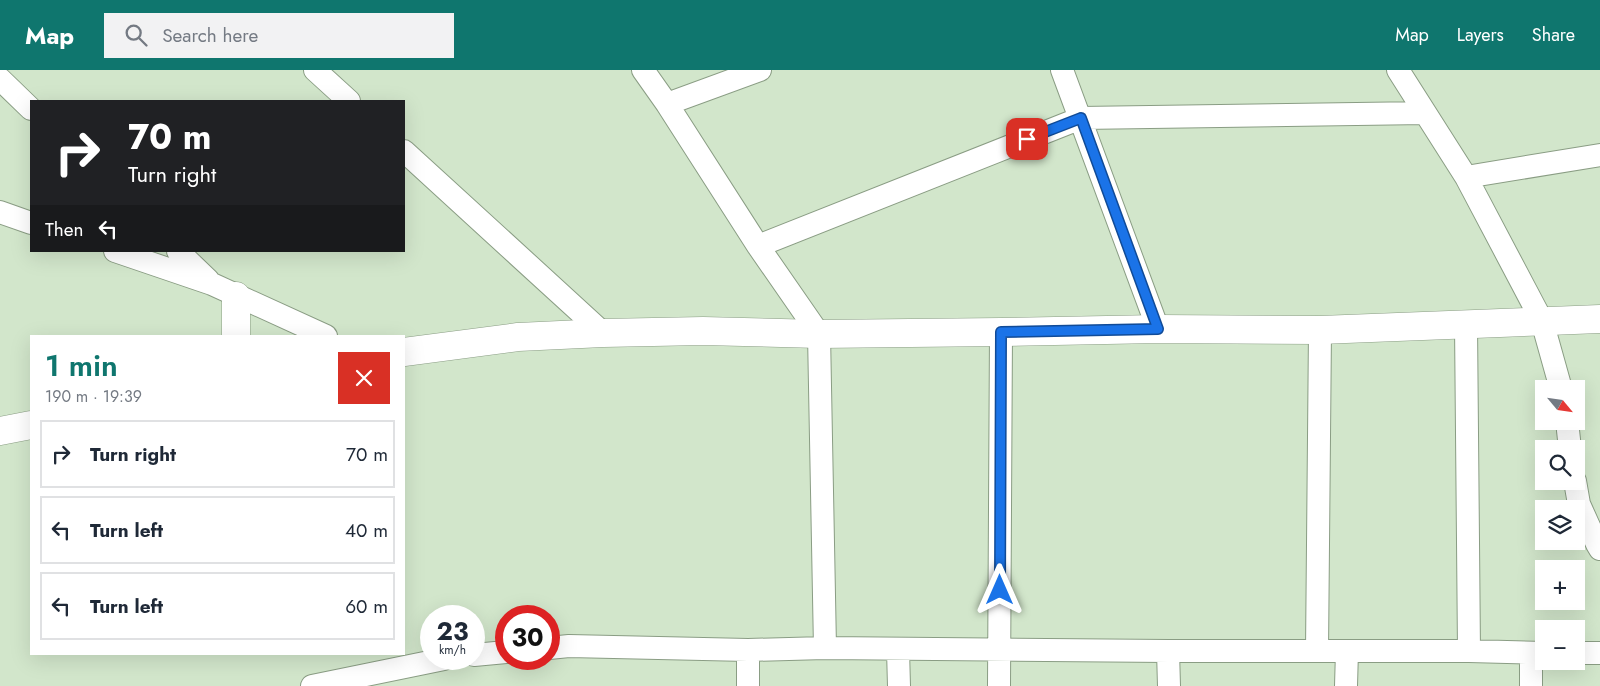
<!DOCTYPE html>
<meta charset="utf-8">
<style>
:root{--surface:#fff;--page:#f2f2f3;--text:#1f2937;--muted:#747a83;--line:#e0e1e3;--accent:#0f766e}
body{margin:0;font-family:Jost,sans-serif;background:var(--page);color:var(--text);height:100vh;display:flex;flex-direction:column;font-size:19px;white-space:nowrap}
*{box-sizing:border-box;margin:0}
p{font-size:16px;color:var(--muted)}
.icon{flex:none;width:28px;height:28px;fill:none;stroke:currentColor;stroke-width:2;stroke-linecap:round;stroke-linejoin:round}
.map{position:relative;flex:1;overflow:hidden}
.panel{position:absolute;left:30px;top:265px;width:375px;height:320px;display:flex;flex-direction:column;background:var(--surface);border-radius:0px;box-shadow:0 5px 20px #0002}
.panel>*{flex:none}
.hud{position:absolute;left:30px;top:30px;width:375px;height:152px;border-radius:0px;box-shadow:0 5px 20px #0002;background:#202124;color:#fff;overflow:hidden}
.needle{width:32px;rotate:119deg}
.fabs{position:absolute;left:1535px;top:310px;display:grid;gap:10px}
.fabs a{display:grid;place-items:center;width:50px;height:50px;border-radius:0px;background:var(--surface);box-shadow:0 5px 20px #0002;font-size:25px}
.speed{position:absolute;left:420px;top:535px;display:flex;gap:10px;font-size:25px;font-weight:700;text-align:center}
.speed>*{display:grid;place-content:center;width:65px;height:65px;border-radius:50%;background:var(--surface);box-shadow:0 5px 20px #0002;line-height:1}
.speed small{font-size:12px;font-weight:400}
.speed .limit{border:8px solid #d22;background:#fff;color:#111}
.pin{position:absolute;display:grid;place-items:center;width:42px;height:42px;color:#fff;margin:-21px;border-radius:10px;box-shadow:0 2px 8px #0006}
.me{position:absolute;width:55px;margin:-28px;rotate:0deg;stroke-linejoin:round;filter:drop-shadow(0 0 4px #0008)}
.turn{display:flex;align-items:center;gap:18px;height:105px;padding:0 15px;font-size:22px}
.turn .icon{width:65px;height:65px;stroke-width:2.5}
.turn b{display:block;font-size:35px;line-height:42px}
.then{display:flex;align-items:center;height:48px;padding:0 15px;background:#0003;gap:10px;font-size:19px}
.round{display:grid;place-items:center;flex:none;width:52px;height:52px;border-radius:0px;background:var(--page)}
.overview{display:flex;align-items:center;justify-content:space-between;height:85px;padding:0 15px}
h1{font-size:30px;font-weight:600;line-height:38px;color:var(--accent)}
ul{padding:0;list-style:none}
li{display:flex;align-items:center;gap:15px;height:68px;margin:0 10px 8px;padding:0 5px;border:2px solid var(--line);border-radius:0px}
li div{flex:1}
li b{display:block;font-size:19px}
li em{font-style:normal}
header{display:flex;align-items:center;gap:30px;box-sizing:border-box;height:70px;padding:0 25px;background:var(--accent);color:#fff}
header strong{font-size:24px}
nav{display:flex;gap:28px;margin-inline-start:auto;font-size:18px}
.search{width:350px;height:45px;background:var(--page);display:flex;align-items:center;gap:12px;box-sizing:border-box;padding:0 18px;border-radius:0px;color:var(--muted);font-size:19px}
.map>svg:first-child{display:block}
</style>
<header>
<strong>Map</strong>
<div class="search"><svg class="icon" aria-label="search" viewBox="0 0 24 24"><circle cx="10" cy="10" r="6"/><path d="M15 15l6 6"/></svg>Search here</div>
<nav><a>Map</a><a>Layers</a><a>Share</a></nav>
</header>
<div class="map">
<svg width="1600" height="616" viewBox="0 0 1600 616">
<rect width="100%" height="100%" fill="#d2e6cb"/>
<g fill="none" stroke-linecap="round" stroke-linejoin="round">
<g stroke="#8a9d84" stroke-width="24">
<path id="minor" d="M 315,0 L 349,31
M 643,0 L 667,34 L 758,176 L 819,264 L 825,578
M 1062,0 L 1158,259
M 1398,0 L 1466,107 L 1542,251 L 1561,319
M 0,9 L 31,39
M 667,34 L 760,0
M 404,81 L 603,263
M 1466,107 L 1600,85
M 0,142 L 31,153
M 758,176 L 1081,48 L 1425,43
M 115,181 L 212,214 L 326,266
M 178,181 L 208,210
M 1466,254 L 1469,581
M 1567,351 L 1570,379
M 1575,411 L 1579,434 L 1597,474 L 1600,479
M 549,578 L 569,576 L 748,580 L 825,578 L 1168,581 L 1469,581 L 1544,583
M 748,580 L 748,616
M 898,580 L 899,616
M 1168,581 L 1169,616
M 1317,581 L 1320,260
M 1576,583 L 1600,583
M 474,585 L 506,582
M 312,616 L 444,589
M 999,616 L 1001,262
M 1346,616 L 1347,581
M 1531,616 L 1531,583"/>
</g>
<g stroke="#8a9d84" stroke-width="29">
<path id="secondary" d="M 236,226 L 236,266
M 404,282 L 518,267 L 603,263 L 703,261 L 819,264 L 1001,262 L 1158,259 L 1320,260 L 1600,249
M 0,361 L 31,355"/>
</g>
<use href="#minor" stroke="#fff" stroke-width="22"/>
<use href="#secondary" stroke="#fff" stroke-width="28"/>
</g>
<g fill="none" stroke-linecap="round" stroke-linejoin="round">
<g stroke="#114b97" stroke-width="12">
<path id="route" d="M 1000,520 L 1001,262 L 1158,259 L 1081,48 L 1027,69"/>
</g>
<use href="#route" stroke="#1a73e8" stroke-width="9"/>
</g>
</svg>
<div class="fabs">
<a><svg class="needle" viewBox="-14 -14 28 28"><path d="M0-13l5 13h-10z" fill="#e53935"/><path d="M0 13l5-13h-10z" fill="#747a83"/></svg></a>
<a><svg class="icon" aria-label="search" viewBox="0 0 24 24"><circle cx="10" cy="10" r="6"/><path d="M15 15l6 6"/></svg></a>
<a><svg class="icon" aria-label="layers" viewBox="0 0 24 24"><path d="M12 4l9 5-9 5-9-5zM3 14l9 5 9-5"/></svg></a>
<a>+</a>
<a>−</a>
</div>
<div class="speed"><div>23<small>km/h</small></div><div class="limit">30</div></div>
<div class="pin" style="left:1027px;top:69px;background:#d93025"><svg class="icon" aria-label="arrive" viewBox="0 0 24 24"><path d="M6 21V4h12l-3 4 3 4H6"/></svg></div>
<svg class="me" style="left:1000px;top:520px" viewBox="-20 -20 40 40"><path d="M0-17L14 15 0 8-14 15z" fill="#1a73e8" stroke="#fff" stroke-width="4"/></svg>
<div class="hud">
<div class="turn"><svg class="icon" aria-label="right" viewBox="0 0 24 24"><path d="M7 20v-9h11M14 6l5 5-5 5"/></svg><div><b>70 m</b>Turn right</div></div>
<div class="then">Then<svg class="icon" aria-label="left" viewBox="0 0 24 24"><path d="M17 20v-9H6M10 6l-5 5 5 5"/></svg></div>
</div>
<section class="panel">
<div class="overview"><div><h1>1 min</h1><p>190 m · 19:39</p></div><a class="round" style="background:#d93025;color:#fff"><svg class="icon" aria-label="close" viewBox="0 0 24 24"><path d="M6 6l12 12M18 6L6 18"/></svg></a></div>
<ul>
<li><svg class="icon" aria-label="right" viewBox="0 0 24 24"><path d="M7 20v-9h11M14 6l5 5-5 5"/></svg><div><b>Turn right</b></div><em>70 m</em></li>
<li><svg class="icon" aria-label="left" viewBox="0 0 24 24"><path d="M17 20v-9H6M10 6l-5 5 5 5"/></svg><div><b>Turn left</b></div><em>40 m</em></li>
<li><svg class="icon" aria-label="left" viewBox="0 0 24 24"><path d="M17 20v-9H6M10 6l-5 5 5 5"/></svg><div><b>Turn left</b></div><em>60 m</em></li>
</ul>
</section>
</div>
